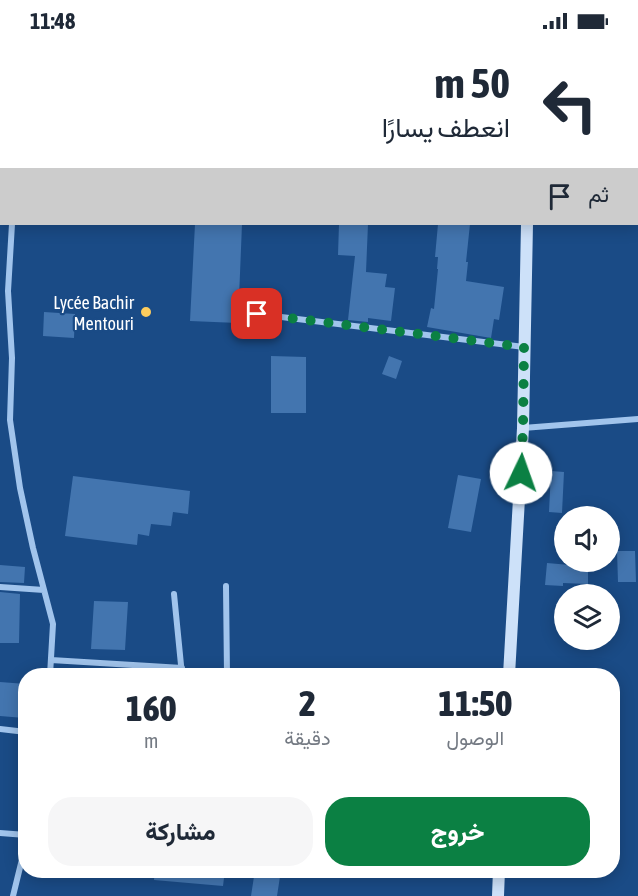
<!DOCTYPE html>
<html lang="ar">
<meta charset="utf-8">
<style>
:root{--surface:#fff;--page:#f6f6f7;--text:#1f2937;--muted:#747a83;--accent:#0b8043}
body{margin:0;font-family:"Asap Condensed",Vazirmatn,sans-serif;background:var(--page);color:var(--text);direction:rtl;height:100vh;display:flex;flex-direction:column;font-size:22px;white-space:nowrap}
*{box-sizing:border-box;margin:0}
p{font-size:20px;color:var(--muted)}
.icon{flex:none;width:33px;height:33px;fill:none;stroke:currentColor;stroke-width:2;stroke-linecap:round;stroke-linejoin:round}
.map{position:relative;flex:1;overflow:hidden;direction:ltr}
.details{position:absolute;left:18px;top:626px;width:602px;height:210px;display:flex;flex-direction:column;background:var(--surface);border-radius:24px;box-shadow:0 3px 15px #0003;direction:rtl}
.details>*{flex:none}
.hud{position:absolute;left:0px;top:0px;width:639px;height:183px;box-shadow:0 3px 15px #0003;direction:rtl;background:#fff;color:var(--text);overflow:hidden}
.fabs{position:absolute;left:554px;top:464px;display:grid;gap:12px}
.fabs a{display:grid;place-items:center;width:66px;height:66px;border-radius:50%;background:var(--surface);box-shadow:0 3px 15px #0003;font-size:30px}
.pin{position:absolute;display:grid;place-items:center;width:51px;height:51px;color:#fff;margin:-26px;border-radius:12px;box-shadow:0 3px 9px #0006}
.me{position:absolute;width:66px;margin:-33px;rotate:3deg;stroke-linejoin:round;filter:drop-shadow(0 0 4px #0008)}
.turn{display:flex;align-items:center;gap:21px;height:126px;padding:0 30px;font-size:27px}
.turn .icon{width:78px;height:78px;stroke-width:2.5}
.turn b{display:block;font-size:42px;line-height:51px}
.then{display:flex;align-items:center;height:57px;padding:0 30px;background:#0003;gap:12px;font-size:22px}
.eta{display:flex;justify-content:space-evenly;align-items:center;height:102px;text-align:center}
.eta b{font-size:36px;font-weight:800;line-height:42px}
.primary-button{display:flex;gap:12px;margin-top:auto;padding:12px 30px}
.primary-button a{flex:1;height:69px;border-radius:24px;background:var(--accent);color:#fff;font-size:24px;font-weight:800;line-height:69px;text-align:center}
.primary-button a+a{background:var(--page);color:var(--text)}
.status{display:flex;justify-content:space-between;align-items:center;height:42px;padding:0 30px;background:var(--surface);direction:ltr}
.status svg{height:16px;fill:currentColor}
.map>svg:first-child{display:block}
</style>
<div class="status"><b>11:48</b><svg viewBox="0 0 49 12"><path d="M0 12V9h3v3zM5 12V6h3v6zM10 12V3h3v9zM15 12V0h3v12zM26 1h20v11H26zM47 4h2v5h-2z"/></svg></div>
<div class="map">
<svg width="638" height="854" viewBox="0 0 638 854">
<rect width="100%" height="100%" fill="#1a4b86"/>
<path fill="#4375af" d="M 195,182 L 242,182 L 238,281 L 190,279 Z
M 339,182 L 368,182 L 366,230 L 387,232 L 385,245 L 395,246 L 391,279 L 368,276 L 368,280 L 348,278 L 355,214 L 338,213 Z
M 438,182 L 470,182 L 466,220 L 468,220 L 466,239 L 504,245 L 499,278 L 494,277 L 491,296 L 427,285 L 431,266 L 434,267 L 438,227 L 437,227 L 438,215 L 435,215 Z
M 44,270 L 75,272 L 74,296 L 43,294 Z
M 271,314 L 306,315 L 306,371 L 271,371 Z
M 389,314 L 402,319 L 396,337 L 382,332 Z
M 551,429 L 564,430 L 562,471 L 549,470 Z
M 458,433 L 481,437 L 471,490 L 448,486 Z
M 73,434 L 190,449 L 188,472 L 173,470 L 171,484 L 151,482 L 149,494 L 138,492 L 137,503 L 65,494 Z
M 617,509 L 635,509 L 636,540 L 618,540 Z
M 547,521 L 570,523 L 570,521 L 588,522 L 588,542 L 563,541 L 563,544 L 545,543 Z
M 0,523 L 25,525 L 24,541 L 0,540 Z
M 0,550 L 20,552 L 19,601 L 0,601 Z
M 94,559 L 128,560 L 125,608 L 91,607 Z
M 0,640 L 26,642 L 24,676 L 0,674 Z
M 155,828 L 225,828 L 223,844 L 154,838 Z
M 255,828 L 281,828 L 277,854 L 251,854 Z"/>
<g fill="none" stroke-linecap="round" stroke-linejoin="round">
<path stroke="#a1c4ec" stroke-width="6" d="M 22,2 L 22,0
M 12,182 L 8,249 L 12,316 L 10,378 L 20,446 L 33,506 L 53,582 L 50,633
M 257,272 L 524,305
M 523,386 L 638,377
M 226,544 L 227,633
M 0,545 L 44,548
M 174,552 L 182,633
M 51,618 L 182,626
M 0,687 L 26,690
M 0,791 L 26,793
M 13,854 L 26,801"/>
<path stroke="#cde1f9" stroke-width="12" d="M 537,2 L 537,0
M 509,633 L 523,386 L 527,182
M 498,854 L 499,828"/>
</g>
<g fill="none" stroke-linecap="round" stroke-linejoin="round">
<path stroke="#0b8043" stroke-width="10" stroke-dasharray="0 18" d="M 257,272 L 524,305 L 523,386 L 521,431"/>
</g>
<circle fill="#fecd5d" stroke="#1a4b86" stroke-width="2" cx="146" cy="270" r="6"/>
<g text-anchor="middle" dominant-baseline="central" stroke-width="4.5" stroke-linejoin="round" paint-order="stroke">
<g font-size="18" fill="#fff" stroke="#1a4b86" text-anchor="end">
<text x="134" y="260">Lycée Bachir<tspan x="134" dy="21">Mentouri</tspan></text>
</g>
</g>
</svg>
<div class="fabs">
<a><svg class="icon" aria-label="sound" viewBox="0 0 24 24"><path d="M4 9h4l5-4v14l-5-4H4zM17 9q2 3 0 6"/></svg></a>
<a><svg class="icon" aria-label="layers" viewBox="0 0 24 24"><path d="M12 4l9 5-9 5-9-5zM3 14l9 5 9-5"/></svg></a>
</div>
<div class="pin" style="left:257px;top:272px;background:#d93025"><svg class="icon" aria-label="arrive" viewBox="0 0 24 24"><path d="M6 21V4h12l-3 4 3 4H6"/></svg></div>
<svg class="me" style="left:521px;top:431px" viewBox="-20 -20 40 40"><circle r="19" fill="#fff"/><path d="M0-13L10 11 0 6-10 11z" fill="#0b8043"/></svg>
<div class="hud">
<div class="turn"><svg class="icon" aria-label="left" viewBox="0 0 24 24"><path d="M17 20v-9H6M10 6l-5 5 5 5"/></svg><div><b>50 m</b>انعطف يسارًا</div></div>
<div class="then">ثم<svg class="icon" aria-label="arrive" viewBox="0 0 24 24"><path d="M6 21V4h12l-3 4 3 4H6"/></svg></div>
</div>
<section class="details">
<div class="eta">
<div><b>11:50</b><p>الوصول</p></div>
<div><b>2</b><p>دقيقة</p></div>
<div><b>160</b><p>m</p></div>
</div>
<div class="primary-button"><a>خروج</a><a>مشاركة</a></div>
</section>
</div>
